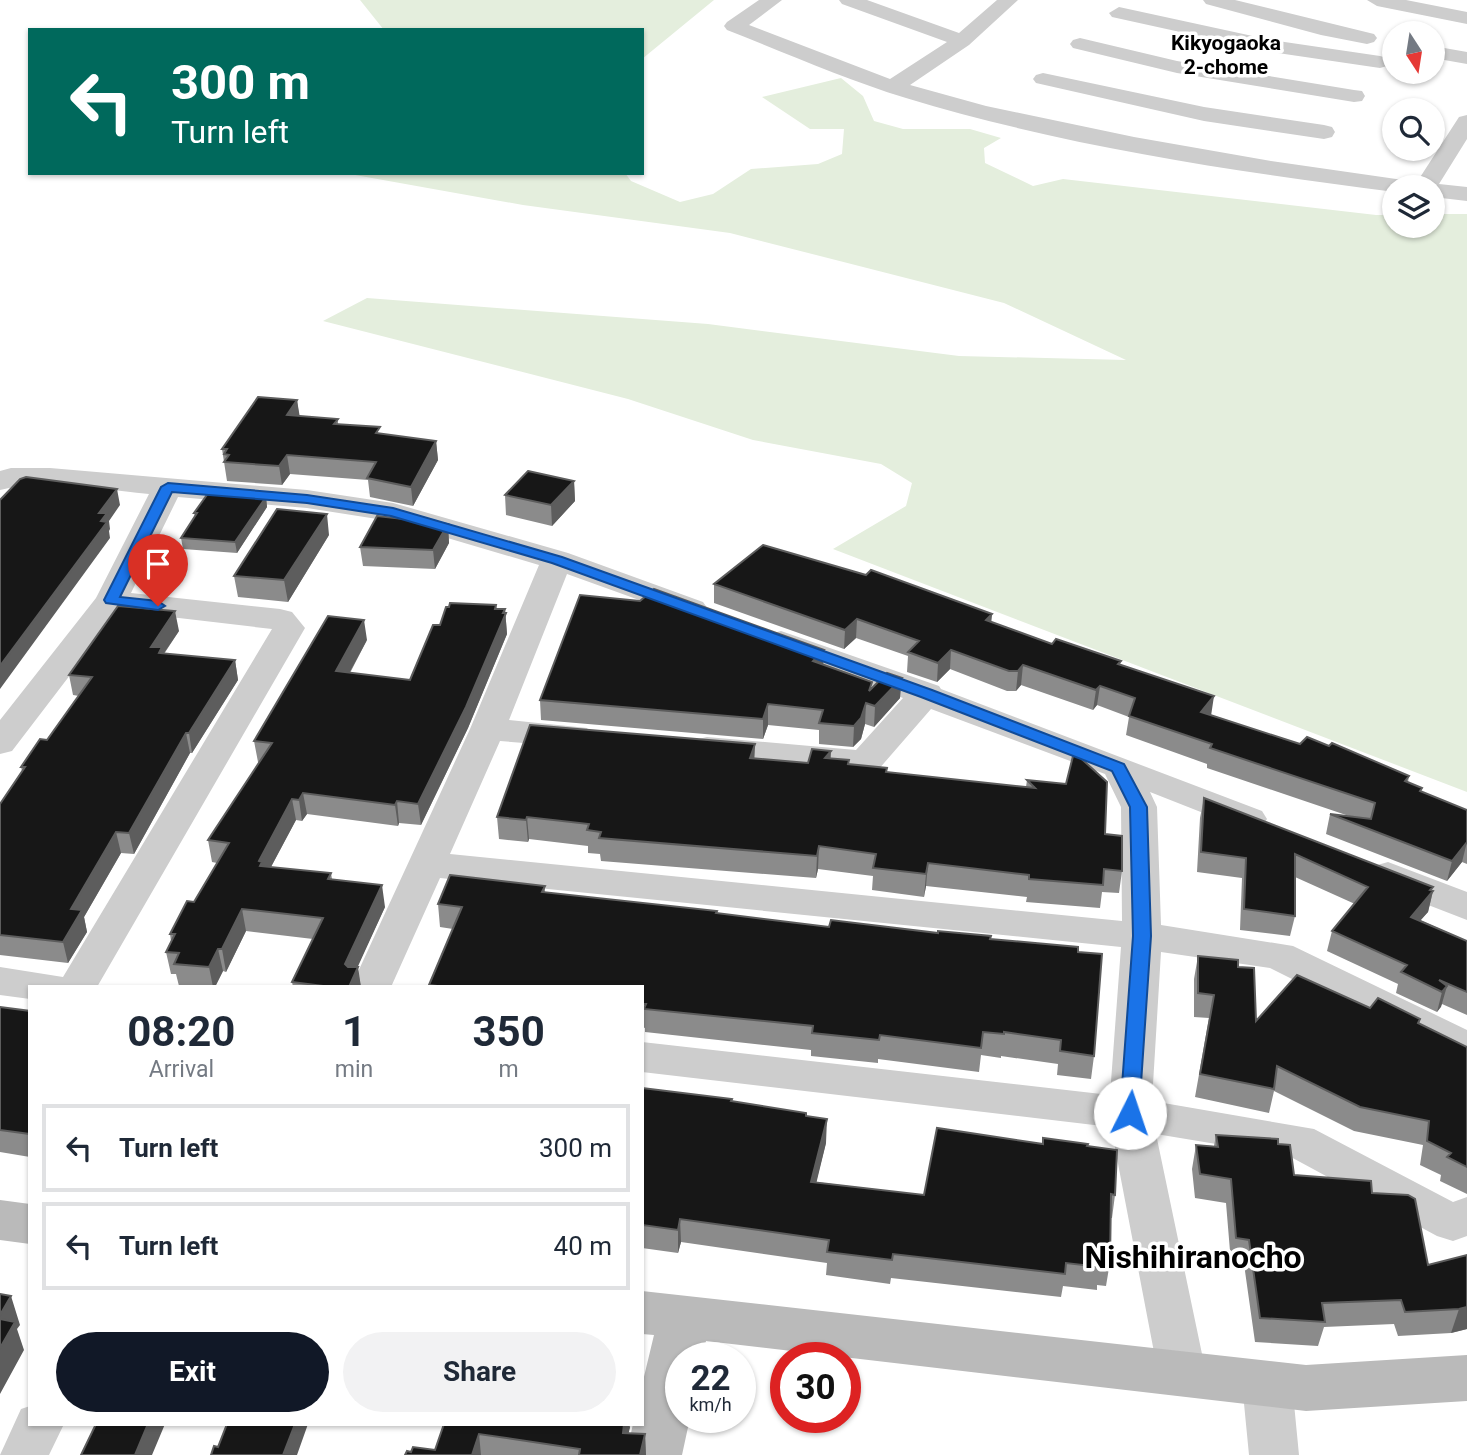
<!DOCTYPE html>
<style>
:root{--surface:#fff;--page:#f2f2f3;--text:#1f2937;--muted:#747a83;--line:#e0e1e3;--accent:#111827}
body{margin:0;font-family:Roboto,sans-serif;background:var(--page);color:var(--text);height:100vh;display:flex;flex-direction:column;font-size:26px;white-space:nowrap}
*{box-sizing:border-box;margin:0}
p{font-size:23px;color:var(--muted)}
.icon{flex:none;width:38px;height:38px;fill:none;stroke:currentColor;stroke-width:2;stroke-linecap:round;stroke-linejoin:round}
.map{position:relative;flex:1;overflow:hidden}
.side{position:absolute;left:28px;top:985px;width:616px;height:441px;display:flex;flex-direction:column;background:var(--surface);border-radius:0px;box-shadow:0 2px 5px #0004}
.side>*{flex:none}
.guide{position:absolute;left:28px;top:28px;width:616px;height:147px;border-radius:0px;box-shadow:0 2px 5px #0004;background:#00695c;color:#fff;overflow:hidden}
.needle{width:46px;rotate:168deg}
.fabs{position:absolute;left:1382px;top:21px;display:grid;gap:14px}
.fabs a{display:grid;place-items:center;width:63px;height:63px;border-radius:50%;background:var(--surface);box-shadow:0 2px 5px #0004;font-size:35px}
.speed{position:absolute;left:665px;top:1342px;display:flex;gap:14px;font-size:35px;font-weight:700;text-align:center}
.speed>*{display:grid;place-content:center;width:91px;height:91px;border-radius:50%;background:var(--surface);box-shadow:0 2px 5px #0004;line-height:1}
.speed small{font-size:18px;font-weight:400}
.speed .limit{border:10px solid #d22;background:#fff;color:#111}
.pin{position:absolute;display:grid;place-items:center;width:60px;height:60px;color:#fff;margin:-72px -30px;border-radius:50% 50% 50% 0;rotate:-45deg;box-shadow:0 0 7px #0007}
.pin .icon{rotate:45deg}
.me{position:absolute;width:77px;margin:-38px;rotate:4deg;stroke-linejoin:round;filter:drop-shadow(0 0 5px #0008)}
.turn{display:flex;align-items:center;gap:24px;height:147px;padding:0 28px;font-size:32px}
.turn .icon{width:91px;height:91px;stroke-width:2.5}
.turn b{display:block;font-size:49px;line-height:60px}
.eta{display:flex;justify-content:space-evenly;align-items:center;height:119px;text-align:center}
.eta b{font-size:42px;font-weight:700;line-height:49px}
.primary-button{display:flex;gap:14px;margin-top:auto;padding:14px 28px}
.primary-button a{flex:1;height:80px;border-radius:42px;background:var(--accent);color:#fff;font-size:28px;font-weight:700;line-height:80px;text-align:center}
.primary-button a+a{background:var(--page);color:var(--text)}
ul{padding:0;list-style:none}
li{display:flex;align-items:center;gap:21px;height:88px;margin:0 14px 10px;padding:0 14px;border:4px solid var(--line);border-radius:0px}
li div{flex:1}
li b{display:block;font-size:26px}
li em{font-style:normal}
.map>svg:first-child{display:block}
</style>
<div class="map">
<svg width="1467" height="1455" viewBox="0 0 1467 1455">
<rect width="100%" height="100%" fill="#fff"/>
<path fill="#e4eedd" d="M 360,0 L 714,0 L 642,59 L 642,30 L 384,30 Z
M 841,78 L 863,96 L 874,121 L 903,129 L 970,129 L 1001,138 L 984,148 L 985,163 L 1033,186 L 1063,179 L 1376,215 L 1395,215 L 1395,226 L 1433,226 L 1433,214 L 1467,214 L 1467,792 L 833,549 L 906,506 L 912,483 L 881,464 L 753,440 L 628,399 L 323,321 L 367,298 L 708,324 L 959,356 L 1126,360 L 1004,303 L 730,233 L 523,205 L 344,173 L 625,173 L 631,181 L 680,202 L 713,194 L 751,169 L 818,164 L 842,154 L 844,129 L 810,129 L 762,97 Z"/>
<g fill="none" stroke-linecap="round" stroke-linejoin="round">
<path fill="#cdcdcd" fill-rule="evenodd" d="M 759,0 L 782,0 L 749,25 L 890,79 L 947,42 L 842,4 L 839,0 L 867,0 L 959,33 L 997,0 L 1018,0 L 969,45 L 910,85 L 986,106 L 1134,137 L 1271,161 L 1417,182 L 1459,117 L 1467,115 L 1467,139 L 1439,184 L 1467,187 L 1467,201 L 1433,197 L 1433,187 L 1395,187 L 1395,192 C 1231,171 1064,146 906,98 C 844,79 786,53 727,30 L 724,26 L 727,22 Z
M 1203,0 L 1235,0 L 1374,34 L 1377,38 L 1374,42 L 1367,44 L 1321,35 L 1206,4 Z
M 1367,0 L 1406,0 L 1467,12 L 1467,24 L 1377,6 Z
M 1119,7 L 1271,40 L 1380,56 L 1387,58 L 1390,62 L 1387,66 L 1380,68 L 1271,52 L 1112,17 L 1109,13 Z
M 1080,38 L 1177,61 L 1354,90 L 1362,91 L 1365,96 L 1362,101 L 1354,102 L 1177,73 L 1073,48 L 1070,44 L 1073,40 Z
M 1433,46 L 1467,52 L 1467,64 L 1433,58 Z
M 1043,73 L 1204,107 L 1324,125 L 1332,127 L 1335,132 L 1332,137 L 1324,139 L 1204,121 L 1036,83 L 1033,79 L 1036,75 Z
M 11,468 L 50,468 L 307,490 L 393,503 L 568,553 L 703,602 L 708,609 L 703,616 L 692,619 L 567,574 L 509,720 L 587,728 L 593,736 L 587,744 L 575,747 L 500,741 L 450,854 L 1122,921 L 1121,807 L 1105,774 L 931,709 L 878,770 L 865,773 L 694,756 L 689,748 L 694,740 L 707,737 L 856,750 L 903,698 L 769,648 L 764,641 L 769,634 L 781,631 L 939,686 L 941,689 L 1262,811 L 1267,819 L 1262,827 L 1249,831 L 1150,792 L 1157,807 L 1161,925 L 1293,946 L 1467,1030 L 1467,1063 L 1452,1059 L 1270,968 L 1161,952 L 1152,1101 L 1314,1129 L 1453,1202 L 1467,1197 L 1467,1236 L 1453,1241 L 1437,1236 L 1289,1156 L 1156,1134 L 1206,1373 L 1199,1388 L 1182,1394 L 1165,1388 L 1158,1373 L 1111,1127 L 642,1072 L 642,1042 L 1110,1095 L 1121,947 L 440,878 L 391,987 L 351,987 L 470,729 L 539,565 L 390,521 L 307,508 L 178,497 L 131,593 L 280,609 L 292,612 L 305,628 L 97,987 L 30,987 L 30,999 L 0,995 L 0,967 L 63,977 L 272,629 L 119,611 L 12,751 L 0,754 L 0,720 L 96,598 L 149,494 C 101,490 47,478 0,490 L 0,471 Z
M 1388,862 L 1467,892 L 1467,920 L 1374,884 L 1369,875 L 1374,866 Z
M 1267,1362 L 1284,1368 L 1292,1383 L 1299,1455 L 1249,1455 L 1242,1383 L 1250,1368 Z
M 30,1406 L 30,1424 L 64,1424 L 49,1455 L 0,1455 L 21,1409 Z"/>
<path fill="#bababa" fill-rule="evenodd" d="M 0,1200 L 30,1204 L 30,1244 L 0,1240 Z
M 642,1291 L 1306,1365 L 1467,1355 L 1467,1401 L 1306,1411 L 706,1341 L 702,1358 L 681,1358 L 681,1418 L 690,1418 L 682,1455 L 626,1455 L 633,1424 L 642,1424 L 642,1385 L 654,1335 L 642,1334 Z"/>
</g>
<path fill="#8b8b8b" d="M 297,400 L 299,416 L 338,419 L 338,424 L 380,434 L 436,441 L 438,460 L 413,506 L 370,497 L 368,480 L 290,474 L 282,485 L 227,481 L 222,449 Z
M 574,481 L 575,501 L 552,526 L 506,515 L 505,495 Z
M 266,497 L 267,507 L 237,553 L 183,549 L 181,538 L 195,517 L 194,513 Z
M 448,524 L 449,543 L 435,569 L 363,566 L 360,547 Z
M 329,535 L 288,602 L 238,597 L 234,576 Z
M 714,584 L 992,614 L 991,622 L 1052,644 L 1121,661 L 1120,665 L 1211,715 L 1300,744 L 1329,746 L 1409,776 L 1408,782 L 1422,792 L 1467,810 L 1467,864 L 1462,862 L 1447,881 L 1326,834 L 1330,814 L 1349,816 L 1207,768 L 1207,764 L 1126,735 L 1129,717 L 1097,705 L 1093,710 L 1021,685 L 1016,691 L 1007,691 L 950,669 L 937,682 L 907,672 L 908,656 L 856,638 L 844,649 L 714,603 Z
M 496,605 L 497,609 L 505,609 L 507,634 L 468,728 L 421,825 L 399,823 L 398,826 L 307,814 L 302,821 L 296,820 L 271,867 L 331,873 L 332,879 L 385,907 L 357,967 L 361,987 L 293,987 L 292,982 L 313,939 L 246,931 L 226,972 L 223,971 L 215,987 L 179,986 L 176,974 L 171,974 L 166,952 L 171,941 L 170,934 L 194,902 L 217,863 L 212,862 L 208,840 L 259,763 L 258,762 L 254,741 L 367,640 L 350,673 L 410,680 L 440,625 Z
M 179,631 L 164,654 L 235,660 L 238,680 L 192,753 L 190,753 L 134,854 L 121,853 L 84,917 L 87,932 L 68,963 L 0,955 L 0,804 L 22,771 L 21,767 L 47,740 L 79,696 L 73,695 L 69,675 Z
M 824,664 L 872,689 L 900,698 L 874,727 L 865,724 L 861,739 L 853,747 L 819,744 L 819,730 L 768,725 L 763,739 L 541,720 L 540,700 Z
M 755,744 L 754,759 L 808,763 L 831,758 L 849,760 L 849,764 L 886,772 L 1026,787 L 1027,780 L 1105,834 L 1122,871 L 1119,893 L 1102,892 L 1100,908 L 1026,902 L 1027,897 L 926,886 L 924,897 L 872,890 L 873,876 L 818,869 L 816,878 L 601,861 L 600,854 L 588,853 L 588,846 L 529,839 L 528,842 L 499,839 L 497,817 Z
M 1204,798 L 1433,891 L 1428,912 L 1420,920 L 1467,941 L 1467,1015 L 1442,1004 L 1437,1012 L 1396,993 L 1398,984 L 1327,951 L 1332,931 L 1355,904 L 1295,877 L 1295,916 L 1290,936 L 1240,930 L 1242,878 L 1197,872 L 1200,818 Z
M 545,886 L 545,893 L 717,911 L 717,914 L 829,927 L 938,933 L 990,939 L 1078,952 L 1094,1056 L 1091,1079 L 1057,1075 L 1058,1064 L 1001,1056 L 1001,1058 L 981,1055 L 979,1072 L 878,1059 L 878,1063 L 811,1056 L 811,1050 L 645,1032 L 645,1028 L 642,1027 L 642,987 L 430,987 L 429,985 L 453,929 L 440,927 L 438,904 Z
M 1198,956 L 1238,967 L 1256,1021 L 1370,1008 L 1420,1019 L 1419,1024 L 1467,1047 L 1467,1194 L 1440,1181 L 1441,1175 L 1420,1165 L 1423,1145 L 1354,1131 L 1274,1091 L 1269,1113 L 1195,1097 L 1209,1018 L 1194,1017 L 1194,979 Z
M 0,1007 L 30,1011 L 30,1157 L 0,1152 Z
M 642,1088 L 732,1101 L 806,1116 L 826,1143 L 816,1182 L 924,1195 L 1043,1144 L 1087,1146 L 1115,1195 L 1112,1218 L 1110,1218 L 1110,1262 L 1106,1286 L 1097,1285 L 1097,1290 L 1063,1286 L 1061,1297 L 891,1278 L 890,1284 L 826,1275 L 827,1263 L 681,1242 L 678,1253 L 642,1248 Z
M 1216,1135 L 1278,1144 L 1294,1175 L 1372,1193 L 1428,1265 L 1467,1255 L 1467,1329 L 1451,1333 L 1398,1336 L 1394,1324 L 1324,1327 L 1318,1346 L 1255,1342 L 1244,1264 L 1231,1263 L 1226,1203 L 1195,1198 L 1192,1169 L 1196,1145 L 1214,1146 Z
M 444,1424 L 630,1427 L 628,1433 L 645,1434 L 646,1455 L 405,1455 L 411,1452 L 435,1450 Z"/>
<path fill="#5d5d5d" d="M 297,400 L 300,418 L 287,415 Z
M 436,441 L 438,460 L 413,506 L 411,487 Z
M 287,455 L 290,474 L 282,485 L 279,466 Z
M 574,481 L 575,501 L 552,526 L 551,505 Z
M 117,489 L 120,505 L 109,521 L 110,529 L 109,531 L 110,538 L 0,689 L 0,666 L 99,513 Z
M 266,497 L 267,507 L 237,553 L 235,542 Z
M 327,514 L 329,535 L 288,602 L 284,580 Z
M 448,524 L 449,543 L 435,569 L 433,550 Z
M 505,609 L 507,634 L 468,728 L 421,825 L 418,804 Z
M 175,611 L 179,631 L 164,653 L 166,667 L 151,647 Z
M 992,614 L 990,633 L 986,620 Z
M 857,619 L 856,638 L 844,649 L 845,630 Z
M 364,620 L 367,640 L 339,692 L 336,671 Z
M 824,650 L 823,670 L 813,661 Z
M 951,650 L 950,669 L 937,682 L 938,663 Z
M 235,660 L 238,680 L 192,753 L 189,733 Z
M 1023,665 L 1021,685 L 1016,691 L 1018,671 Z
M 902,678 L 900,698 L 874,727 L 875,706 Z
M 1100,686 L 1097,705 L 1093,710 L 1096,690 Z
M 1214,696 L 1211,716 L 1201,712 Z
M 866,703 L 865,724 L 861,739 L 853,747 L 854,726 Z
M 768,704 L 768,725 L 763,739 L 763,719 Z
M 186,733 L 190,753 L 134,854 L 129,833 Z
M 755,744 L 754,766 L 750,758 Z
M 831,751 L 830,773 L 825,758 Z
M 303,793 L 307,814 L 302,821 L 299,800 Z
M 292,799 L 296,820 L 265,878 L 259,861 Z
M 397,801 L 399,823 L 398,826 L 395,805 Z
M 527,817 L 529,839 L 528,842 L 526,820 Z
M 116,832 L 121,853 L 84,917 L 87,932 L 68,963 L 63,942 L 71,909 Z
M 1467,842 L 1462,862 L 1447,881 L 1452,861 Z
M 819,846 L 818,869 L 816,878 L 817,856 Z
M 928,863 L 926,886 L 924,897 L 926,874 Z
M 382,885 L 385,907 L 349,986 L 345,964 Z
M 1433,887 L 1431,893 L 1433,891 L 1428,912 L 1406,937 L 1411,917 Z
M 242,909 L 246,931 L 226,972 L 222,949 Z
M 218,949 L 223,971 L 215,987 L 213,987 L 209,967 Z
M 358,967 L 361,987 L 349,987 Z
M 1447,986 L 1441,1007 L 1437,1012 L 1442,992 Z
M 827,1119 L 826,1143 L 811,1205 L 811,1182 Z
M 680,1219 L 681,1242 L 678,1253 L 678,1230 Z
M 11,1296 L 20,1325 L 17,1329 L 24,1350 L 0,1394 L 0,1315 Z
M 1467,1307 L 1467,1329 L 1451,1333 L 1459,1309 Z
M 148,1424 L 165,1424 L 152,1455 L 135,1455 Z
M 295,1424 L 308,1424 L 297,1455 L 283,1455 Z
M 624,1424 L 629,1424 L 630,1427 L 624,1455 L 623,1433 Z
M 479,1434 L 481,1455 L 472,1455 Z
M 645,1434 L 646,1455 L 640,1455 Z"/>
<path fill="#171717" stroke="#5d5d5d" stroke-width="2" d="M 258,397 L 297,400 L 287,415 L 338,419 L 334,424 L 380,427 L 376,433 L 436,441 L 411,487 L 367,478 L 376,462 L 287,455 L 279,466 L 224,462 L 229,455 L 224,454 L 227,449 L 222,449 Z
M 528,471 L 574,481 L 551,505 L 505,495 Z
M 26,477 L 117,489 L 99,513 L 107,513 L 101,521 L 107,522 L 0,666 L 0,500 L 20,479 Z
M 209,492 L 266,497 L 235,542 L 181,538 L 197,513 L 194,513 Z
M 277,509 L 327,514 L 284,580 L 234,576 Z
M 377,516 L 448,524 L 433,550 L 360,547 Z
M 763,545 L 866,575 L 871,570 L 992,614 L 986,620 L 1052,644 L 1056,639 L 1121,661 L 1118,664 L 1214,696 L 1201,712 L 1300,744 L 1307,737 L 1329,746 L 1332,743 L 1409,776 L 1405,781 L 1422,788 L 1420,791 L 1467,810 L 1467,842 L 1452,861 L 1330,814 L 1371,819 L 1375,803 L 1210,748 L 1212,744 L 1129,716 L 1135,698 L 1100,686 L 1096,690 L 1023,665 L 1018,671 L 1009,671 L 951,650 L 938,663 L 908,652 L 919,641 L 857,619 L 845,630 L 714,584 Z
M 654,589 L 824,650 L 813,661 L 872,682 L 869,691 L 887,673 L 902,678 L 875,706 L 866,703 L 861,718 L 854,726 L 819,723 L 823,710 L 768,704 L 763,719 L 540,700 L 580,595 L 640,601 Z
M 450,603 L 496,605 L 495,609 L 505,609 L 503,613 L 506,613 L 466,707 L 418,804 L 397,801 L 395,805 L 303,793 L 299,800 L 292,799 L 259,861 L 262,862 L 260,866 L 331,873 L 328,879 L 382,885 L 345,964 L 348,967 L 358,967 L 349,987 L 331,987 L 292,982 L 323,918 L 242,909 L 222,949 L 218,949 L 209,967 L 174,964 L 179,953 L 166,952 L 175,934 L 170,934 L 187,901 L 194,902 L 229,843 L 208,840 L 272,743 L 254,741 L 328,616 L 364,620 L 336,671 L 410,680 L 433,625 L 440,625 L 446,607 L 449,607 Z
M 118,606 L 175,611 L 151,647 L 162,647 L 159,653 L 235,660 L 189,733 L 186,733 L 129,833 L 116,832 L 71,909 L 82,910 L 63,942 L 0,935 L 0,804 L 25,767 L 21,767 L 40,739 L 47,740 L 92,677 L 69,675 Z
M 530,725 L 755,744 L 750,758 L 808,763 L 812,749 L 831,751 L 825,758 L 849,760 L 848,764 L 887,768 L 886,772 L 1035,788 L 1027,780 L 1066,784 L 1074,752 L 1107,782 L 1105,834 L 1122,836 L 1122,871 L 1104,869 L 1103,885 L 1029,879 L 1029,875 L 928,863 L 926,874 L 873,868 L 876,854 L 819,846 L 817,856 L 599,838 L 601,832 L 587,830 L 589,824 L 527,817 L 526,820 L 497,817 Z
M 1204,798 L 1433,887 L 1430,890 L 1433,891 L 1411,917 L 1467,941 L 1467,992 L 1439,980 L 1447,986 L 1442,992 L 1401,972 L 1407,965 L 1332,931 L 1368,887 L 1295,854 L 1295,916 L 1244,909 L 1246,858 L 1201,852 Z
M 450,875 L 545,886 L 542,892 L 717,911 L 716,913 L 829,927 L 831,920 L 938,933 L 938,931 L 991,936 L 990,939 L 1078,947 L 1078,952 L 1102,954 L 1094,1056 L 1060,1051 L 1061,1040 L 1004,1032 L 1004,1034 L 983,1032 L 981,1048 L 880,1035 L 879,1040 L 812,1033 L 813,1026 L 644,1009 L 646,1004 L 642,1004 L 642,987 L 446,987 L 429,985 L 462,907 L 438,904 Z
M 1198,956 L 1238,960 L 1238,967 L 1254,968 L 1256,1021 L 1297,975 L 1370,1008 L 1378,998 L 1420,1019 L 1418,1023 L 1467,1047 L 1467,1167 L 1447,1157 L 1451,1153 L 1427,1141 L 1429,1121 L 1360,1107 L 1277,1066 L 1274,1089 L 1200,1074 L 1214,995 L 1198,993 Z
M 0,1007 L 30,1011 L 30,1134 L 0,1130 Z
M 642,1088 L 732,1099 L 731,1101 L 806,1113 L 806,1116 L 827,1119 L 811,1182 L 924,1195 L 937,1128 L 1043,1144 L 1043,1138 L 1088,1144 L 1087,1146 L 1117,1150 L 1115,1195 L 1111,1194 L 1110,1262 L 1101,1261 L 1100,1267 L 1066,1263 L 1065,1274 L 893,1254 L 892,1260 L 827,1252 L 829,1240 L 680,1219 L 678,1230 L 642,1225 Z
M 1216,1135 L 1278,1139 L 1278,1144 L 1290,1145 L 1294,1175 L 1371,1181 L 1372,1193 L 1408,1195 L 1415,1199 L 1428,1265 L 1467,1255 L 1467,1307 L 1459,1309 L 1405,1312 L 1401,1300 L 1322,1303 L 1325,1322 L 1260,1318 L 1249,1240 L 1236,1238 L 1231,1179 L 1200,1174 L 1196,1145 L 1218,1147 Z
M 0,1294 L 11,1296 L 0,1315 Z
M 0,1319 L 15,1322 L 0,1348 Z
M 96,1424 L 148,1424 L 135,1455 L 81,1455 Z
M 227,1424 L 295,1424 L 283,1455 L 211,1455 L 214,1446 L 218,1447 Z
M 444,1424 L 624,1424 L 623,1433 L 645,1434 L 640,1455 L 579,1455 L 580,1449 L 479,1434 L 472,1455 L 405,1455 L 407,1451 L 411,1452 L 413,1447 L 435,1450 Z"/>
<path fill="#1a73e8" stroke="#114b97" stroke-width="2" d="M 168,483 L 307,495 L 393,508 L 562,557 L 932,690 L 1124,764 L 1147,807 L 1151,936 L 1139,1113 L 1137,1119 L 1130,1121 L 1123,1119 L 1120,1113 L 1133,936 L 1130,807 L 1112,771 L 921,697 L 552,563 L 391,516 L 307,503 L 172,492 L 120,597 L 158,601 L 165,606 L 158,610 L 106,603 L 104,600 L 161,487 Z"/>
<g text-anchor="middle" dominant-baseline="central" stroke-width="7" stroke-linejoin="round" paint-order="stroke">
<g font-size="21" font-weight="bold" fill="#000" stroke="#fff">
<text x="1226" y="43">Kikyogaoka<tspan x="1226" dy="24">2-chome</tspan></text>
</g>
<g font-size="32" font-weight="bold" fill="#000" stroke="#fff">
<text x="1193" y="1257">Nishihiranocho</text>
</g>
</g>
</svg>
<div class="fabs">
<a><svg class="needle" viewBox="-14 -14 28 28"><path d="M0-13l5 13h-10z" fill="#e53935"/><path d="M0 13l5-13h-10z" fill="#747a83"/></svg></a>
<a><svg class="icon" aria-label="search" viewBox="0 0 24 24"><circle cx="10" cy="10" r="6"/><path d="M15 15l6 6"/></svg></a>
<a><svg class="icon" aria-label="layers" viewBox="0 0 24 24"><path d="M12 4l9 5-9 5-9-5zM3 14l9 5 9-5"/></svg></a>
</div>
<div class="speed"><div>22<small>km/h</small></div><div class="limit">30</div></div>
<div class="pin" style="left:158px;top:606px;background:#d93025"><svg class="icon" aria-label="arrive" viewBox="0 0 24 24"><path d="M6 21V4h12l-3 4 3 4H6"/></svg></div>
<svg class="me" style="left:1130px;top:1113px" viewBox="-20 -20 40 40"><circle r="19" fill="#fff"/><path d="M0-13L10 11 0 6-10 11z" fill="#1a73e8"/></svg>
<div class="guide">
<div class="turn"><svg class="icon" aria-label="left" viewBox="0 0 24 24"><path d="M17 20v-9H6M10 6l-5 5 5 5"/></svg><div><b>300 m</b>Turn left</div></div>
</div>
<section class="side">
<div class="eta">
<div><b>08:20</b><p>Arrival</p></div>
<div><b>1</b><p>min</p></div>
<div><b>350</b><p>m</p></div>
</div>
<ul>
<li><svg class="icon" aria-label="left" viewBox="0 0 24 24"><path d="M17 20v-9H6M10 6l-5 5 5 5"/></svg><div><b>Turn left</b></div><em>300 m</em></li>
<li><svg class="icon" aria-label="left" viewBox="0 0 24 24"><path d="M17 20v-9H6M10 6l-5 5 5 5"/></svg><div><b>Turn left</b></div><em>40 m</em></li>
</ul>
<div class="primary-button"><a>Exit</a><a>Share</a></div>
</section>
</div>
